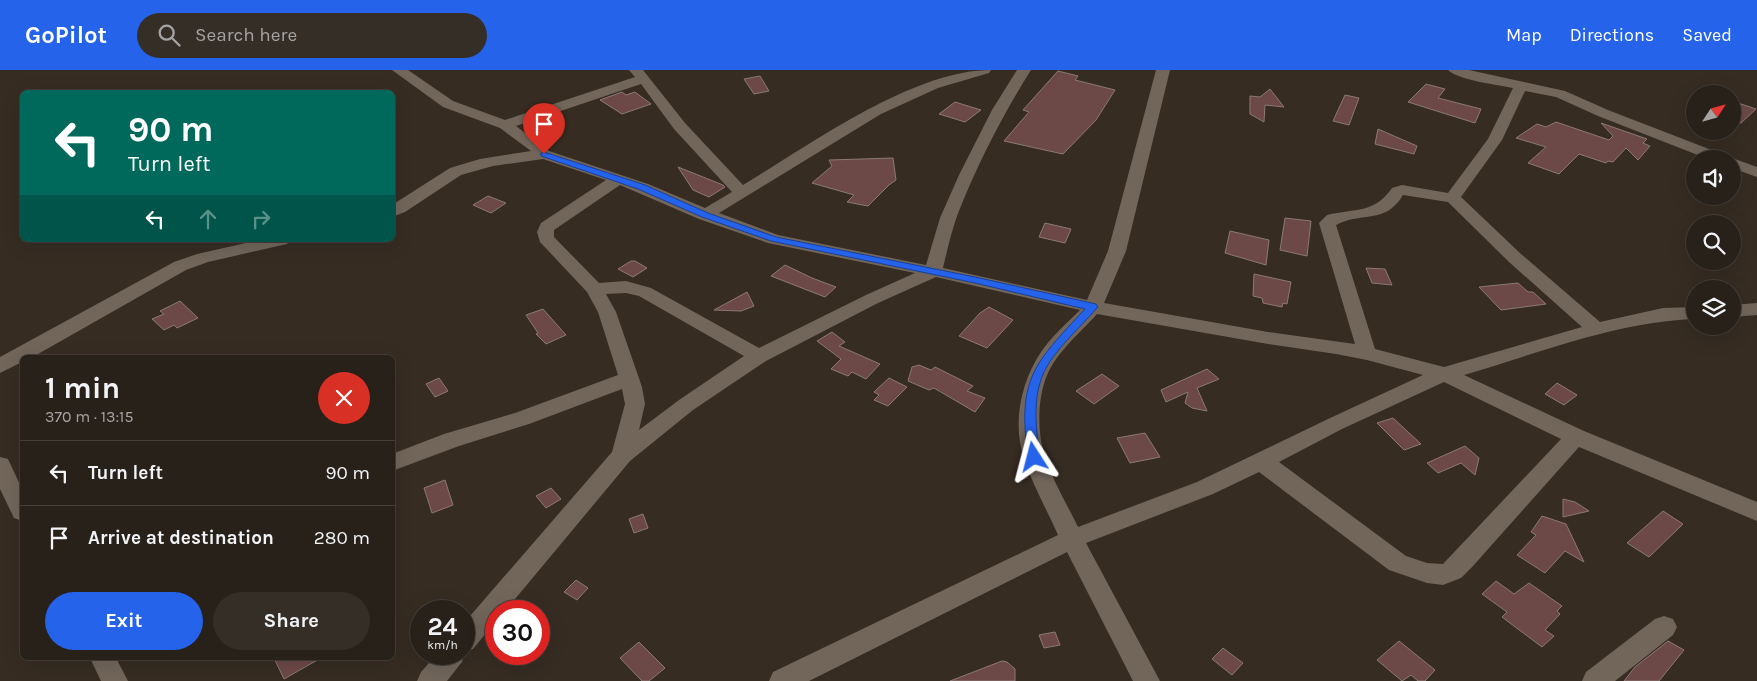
<!DOCTYPE html>
<meta charset="utf-8">
<style>
:root{--surface:#28211a;--page:#342e27;--text:#f1f3f6;--muted:#a5a3a2;--line:#443e39;--accent:#2563eb}
body{margin:0;font-family:Karla,sans-serif;background:var(--page);color:var(--text);height:100vh;display:flex;flex-direction:column;font-size:19px;white-space:nowrap}
*{box-sizing:border-box;margin:0}
p{font-size:16px;color:var(--muted)}
.icon{flex:none;width:28px;height:28px;fill:none;stroke:currentColor;stroke-width:2;stroke-linecap:round;stroke-linejoin:round}
.map{position:relative;flex:1;overflow:hidden}
.drawer{position:absolute;left:20px;top:285px;width:375px;height:305px;display:flex;flex-direction:column;background:var(--surface);border-radius:8px;box-shadow:0 5px 20px #0002,0 0 0 1px var(--line)}
.drawer>*{flex:none}
.banner{position:absolute;left:20px;top:20px;width:375px;height:152px;border-radius:8px;box-shadow:0 5px 20px #0002,0 0 0 1px var(--line);background:#00695c;color:#fff;overflow:hidden}
.needle{width:32px;rotate:54deg}
.controls{position:absolute;left:1686px;top:15px;display:grid;gap:10px}
.controls a{display:grid;place-items:center;width:55px;height:55px;border-radius:50%;background:var(--surface);box-shadow:0 5px 20px #0002,0 0 0 1px var(--line);font-size:25px}
.speed{position:absolute;left:410px;top:530px;display:flex;gap:10px;font-size:25px;font-weight:700;text-align:center}
.speed>*{display:grid;place-content:center;width:65px;height:65px;border-radius:50%;background:var(--surface);box-shadow:0 5px 20px #0002,0 0 0 1px var(--line);line-height:1}
.speed small{font-size:12px;font-weight:400}
.speed .limit{border:8px solid #d22;background:#fff;color:#111}
.pin{position:absolute;display:grid;place-items:center;width:42px;height:42px;color:#fff;margin:-51px -21px;border-radius:50% 50% 50% 0;rotate:-45deg;box-shadow:0 0 5px #0007}
.pin .icon{rotate:45deg}
.me{position:absolute;width:55px;margin:-28px;rotate:351deg;stroke-linejoin:round;filter:drop-shadow(0 0 4px #0008)}
.turn{display:flex;align-items:center;gap:18px;height:105px;padding:0 25px;font-size:22px}
.turn .icon{width:65px;height:65px;stroke-width:2.5}
.turn b{display:block;font-size:35px;line-height:42px}
.lanes{display:flex;align-items:center;height:48px;padding:0 25px;background:#0003;justify-content:center;gap:25px;direction:ltr}
.lanes .off{opacity:.35}
.round{display:grid;place-items:center;flex:none;width:52px;height:52px;border-radius:26px;background:var(--page)}
.headline{display:flex;align-items:center;justify-content:space-between;height:85px;padding:0 25px}
h1{font-size:30px;font-weight:700;line-height:38px}
.primary-button{display:flex;gap:10px;margin-top:auto;padding:10px 25px}
.primary-button a{flex:1;height:58px;border-radius:30px;background:var(--accent);color:#fff;font-size:20px;font-weight:700;line-height:58px;text-align:center}
.primary-button a+a{background:var(--page);color:var(--text)}
ul{padding:0;list-style:none}
li{display:flex;align-items:center;gap:15px;height:65px;padding:0 25px;border-top:1px solid var(--line)}
li div{flex:1}
li b{display:block;font-size:19px}
li em{font-style:normal}
header{display:flex;align-items:center;gap:30px;box-sizing:border-box;height:70px;padding:0 25px;background:var(--accent);color:#fff}
header strong{font-size:24px}
nav{display:flex;gap:28px;margin-inline-start:auto;font-size:18px}
.search{width:350px;height:45px;background:var(--page);display:flex;align-items:center;gap:12px;box-sizing:border-box;padding:0 18px;border-radius:28px;color:var(--muted);font-size:19px}
.map>svg:first-child{display:block}
</style>
<header>
<strong>GoPilot</strong>
<div class="search"><svg class="icon" aria-label="search" viewBox="0 0 24 24"><circle cx="10" cy="10" r="6"/><path d="M15 15l6 6"/></svg>Search here</div>
<nav><a>Map</a><a>Directions</a><a>Saved</a></nav>
</header>
<div class="map">
<svg width="1757" height="611" viewBox="0 0 1757 611">
<rect width="100%" height="100%" fill="#362c22"/>
<path fill="#6c4947" stroke="#8b7977" d="M 1058,1 L 1078,6 L 1075,10 L 1115,20 L 1096,50 L 1063,84 L 1004,71 L 1029,42 L 1023,40 Z
M 760,6 L 769,21 L 754,24 L 744,9 Z
M 1426,14 L 1445,19 L 1438,28 L 1481,39 L 1475,53 L 1408,32 Z
M 1270,19 L 1284,37 L 1265,35 L 1264,52 L 1250,44 L 1250,26 L 1260,27 Z
M 622,22 L 626,25 L 635,22 L 651,34 L 622,44 L 600,30 Z
M 1345,25 L 1359,28 L 1349,55 L 1333,51 Z
M 1732,31 L 1756,39 L 1741,53 L 1732,50 Z
M 955,32 L 981,40 L 965,52 L 939,44 Z
M 1556,52 L 1609,70 L 1613,66 L 1601,53 L 1647,69 L 1643,73 L 1650,76 L 1638,90 L 1626,78 L 1613,92 L 1608,91 L 1606,93 L 1579,84 L 1559,104 L 1528,93 L 1546,77 L 1516,68 L 1537,54 L 1546,57 Z
M 1378,59 L 1417,76 L 1414,84 L 1375,74 Z
M 893,88 L 896,110 L 889,115 L 868,136 L 847,132 L 854,125 L 812,113 L 832,96 L 829,90 Z
M 678,97 L 723,115 L 725,117 L 709,127 L 693,120 Z
M 488,126 L 506,133 L 491,143 L 473,135 Z
M 1285,148 L 1311,151 L 1307,186 L 1280,180 Z
M 1045,153 L 1071,159 L 1065,173 L 1039,167 Z
M 1230,161 L 1269,170 L 1266,195 L 1225,183 Z
M 631,191 L 635,191 L 647,198 L 633,207 L 618,199 Z
M 785,195 L 812,208 L 836,217 L 825,227 L 771,206 Z
M 1366,198 L 1385,199 L 1392,215 L 1372,213 Z
M 1254,204 L 1291,212 L 1287,234 L 1283,233 L 1282,237 L 1263,233 L 1262,228 L 1253,226 Z
M 1518,213 L 1528,222 L 1533,222 L 1546,234 L 1501,240 L 1479,217 Z
M 747,222 L 754,236 L 741,241 L 714,240 Z
M 180,231 L 198,248 L 177,258 L 174,255 L 164,260 L 152,249 L 164,244 L 160,241 Z
M 989,237 L 1013,250 L 987,278 L 959,266 L 980,243 Z
M 543,239 L 566,265 L 546,274 L 536,264 L 538,263 L 526,245 Z
M 832,262 L 845,272 L 839,276 L 880,294 L 866,309 L 852,302 L 848,306 L 831,299 L 841,289 L 817,271 Z
M 919,295 L 931,300 L 935,297 L 973,316 L 967,321 L 985,328 L 975,342 L 934,318 L 929,320 L 908,311 L 912,297 Z
M 1207,299 L 1219,309 L 1197,318 L 1207,341 L 1192,338 L 1185,333 L 1188,322 L 1166,332 L 1161,320 Z
M 1102,304 L 1119,316 L 1094,334 L 1076,321 Z
M 439,308 L 448,321 L 435,327 L 426,314 Z
M 889,308 L 907,317 L 888,336 L 874,330 L 879,325 L 874,322 Z
M 1557,313 L 1577,325 L 1564,335 L 1545,324 Z
M 1393,348 L 1421,374 L 1404,380 L 1377,353 Z
M 1145,363 L 1160,387 L 1130,393 L 1117,368 Z
M 1465,376 L 1479,388 L 1475,405 L 1461,393 L 1438,403 L 1427,393 Z
M 445,410 L 453,435 L 432,443 L 424,418 Z
M 551,418 L 561,429 L 546,438 L 536,426 Z
M 1563,429 L 1575,432 L 1589,441 L 1563,447 Z
M 1663,441 L 1683,454 L 1649,487 L 1627,473 Z
M 643,444 L 648,458 L 634,463 L 629,449 Z
M 1542,446 L 1566,454 L 1584,492 L 1565,481 L 1545,503 L 1517,485 L 1536,465 L 1531,462 Z
M 576,510 L 588,518 L 577,530 L 564,522 Z
M 1496,511 L 1514,524 L 1529,513 L 1562,536 L 1557,541 L 1560,544 L 1545,560 L 1554,566 L 1542,577 L 1502,547 L 1507,542 L 1482,524 Z
M 1055,562 L 1060,575 L 1044,578 L 1039,565 Z
M 1399,571 L 1435,600 L 1425,611 L 1418,611 L 1411,605 L 1402,611 L 1377,590 Z
M 1668,571 L 1684,580 L 1659,611 L 1624,611 L 1635,597 Z
M 639,572 L 665,598 L 649,611 L 642,611 L 620,588 Z
M 1223,578 L 1243,593 L 1232,605 L 1212,589 Z
M 274,588 L 321,588 L 284,609 Z
M 1002,591 L 1007,592 L 1015,599 L 1015,611 L 950,611 Z"/>
<g fill="none" stroke-linecap="round" stroke-linejoin="round">
<path fill="#72665b" fill-rule="evenodd" d="M 392,0 L 408,0 L 453,31 L 505,50 L 635,7 L 629,0 L 643,0 L 685,53 L 743,115 C 810,75 912,0 991,0 L 989,3 L 938,18 L 881,44 L 719,143 L 778,165 L 926,195 L 940,148 L 959,105 L 992,40 L 1017,0 L 1031,0 C 1002,46 977,95 957,146 C 951,163 947,181 943,198 L 1087,230 L 1108,181 L 1156,0 L 1170,0 L 1126,181 L 1104,233 L 1268,262 L 1355,274 L 1319,153 L 1327,145 C 1356,138 1374,144 1392,118 L 1402,115 L 1448,123 L 1488,69 L 1513,18 C 1499,15 1457,10 1448,0 L 1469,0 L 1565,21 L 1608,40 L 1727,86 L 1729,89 L 1708,89 L 1598,46 L 1556,27 L 1525,21 L 1502,70 L 1461,127 L 1521,184 L 1600,252 L 1663,238 L 1695,237 L 1695,249 C 1616,252 1539,283 1464,305 L 1584,361 L 1757,432 L 1757,451 L 1579,377 L 1473,496 L 1461,508 L 1443,515 L 1427,513 L 1389,500 L 1259,402 L 1213,424 L 1086,473 L 1160,611 L 1133,611 L 1067,482 L 809,611 L 769,611 L 773,602 L 1058,465 C 1047,440 1032,414 1024,388 C 1012,353 1021,312 1041,282 C 1051,267 1067,253 1080,240 L 936,207 L 878,233 L 766,291 L 693,340 L 630,391 L 505,541 L 496,541 L 496,551 L 473,579 L 465,582 L 462,592 L 447,611 L 417,611 L 421,602 L 437,584 L 464,584 L 464,553 L 612,382 L 625,334 L 622,319 L 529,354 L 459,376 L 392,401 L 392,384 L 444,364 L 515,343 L 618,305 L 598,242 L 587,222 L 540,172 L 537,162 L 541,153 L 606,110 L 543,89 L 493,96 L 461,105 L 405,142 L 392,147 L 392,135 L 450,98 L 480,89 L 531,81 L 500,58 L 443,37 ZM 641,14 L 674,59 L 732,122 L 705,138 L 648,114 L 549,81 L 516,56 ZM 620,115 L 699,149 L 768,173 L 915,203 L 866,225 L 759,278 L 651,218 L 626,211 L 599,213 L 554,167 L 554,160 ZM 1403,125 L 1448,132 L 1509,192 L 1582,257 L 1444,297 L 1375,279 L 1336,155 C 1362,141 1385,155 1403,125 ZM 626,223 L 639,226 L 744,286 L 679,330 L 639,360 L 645,334 L 642,317 L 616,242 L 606,224 ZM 1097,244 L 1268,274 L 1336,284 L 1367,290 L 1423,305 L 1328,349 L 1197,412 L 1078,457 C 1068,436 1052,409 1045,387 C 1037,362 1037,327 1048,303 C 1058,281 1081,262 1097,244 ZM 1444,312 L 1561,369 L 1443,494 L 1427,493 L 1406,486 L 1279,392 L 1342,359 Z
M 1732,88 L 1757,97 L 1757,107 L 1732,98 Z
M 259,170 L 290,170 L 287,174 L 208,192 L 186,200 L 31,288 L 22,288 L 22,292 L 0,303 L 0,287 L 174,192 L 197,184 Z
M 1757,233 L 1757,245 L 1732,247 L 1732,235 Z
M 0,387 L 8,389 L 22,419 L 22,451 L 14,448 L 0,419 Z
M 1664,546 L 1673,549 L 1677,557 L 1673,565 L 1615,611 L 1582,611 L 1586,602 L 1655,549 Z
M 90,588 L 116,588 L 128,611 L 101,611 Z"/>
</g>
<path fill="#2563eb" stroke="#184099" d="M 544,82 L 645,115 L 708,143 L 776,167 L 975,207 L 1096,234 L 1098,237 L 1096,239 C 1079,259 1055,279 1044,302 C 1032,328 1036,360 1040,387 L 1039,390 L 1030,390 L 1028,387 C 1017,308 1034,294 1085,239 L 975,213 L 771,171 L 702,147 L 638,119 L 541,86 L 541,83 Z"/>
</svg>
<div class="controls">
<a><svg class="needle" viewBox="-14 -14 28 28"><path d="M0-13l5 13h-10z" fill="#e53935"/><path d="M0 13l5-13h-10z" fill="#a5a3a2"/></svg></a>
<a><svg class="icon" aria-label="sound" viewBox="0 0 24 24"><path d="M4 9h4l5-4v14l-5-4H4zM17 9q2 3 0 6"/></svg></a>
<a><svg class="icon" aria-label="search" viewBox="0 0 24 24"><circle cx="10" cy="10" r="6"/><path d="M15 15l6 6"/></svg></a>
<a><svg class="icon" aria-label="layers" viewBox="0 0 24 24"><path d="M12 4l9 5-9 5-9-5zM3 14l9 5 9-5"/></svg></a>
</div>
<div class="speed"><div>24<small>km/h</small></div><div class="limit">30</div></div>
<div class="pin" style="left:544px;top:84px;background:#d93025"><svg class="icon" aria-label="arrive" viewBox="0 0 24 24"><path d="M6 21V4h12l-3 4 3 4H6"/></svg></div>
<svg class="me" style="left:1034px;top:387px" viewBox="-20 -20 40 40"><path d="M0-17L14 15 0 8-14 15z" fill="#2563eb" stroke="#fff" stroke-width="4"/></svg>
<div class="banner">
<div class="turn"><svg class="icon" aria-label="left" viewBox="0 0 24 24"><path d="M17 20v-9H6M10 6l-5 5 5 5"/></svg><div><b>90 m</b>Turn left</div></div>
<div class="lanes"><svg class="icon" aria-label="left" viewBox="0 0 24 24"><path d="M17 20v-9H6M10 6l-5 5 5 5"/></svg><svg class="icon off" aria-label="ahead" viewBox="0 0 24 24"><path d="M12 20V5M6 11l6-6 6 6"/></svg><svg class="icon off" aria-label="right" viewBox="0 0 24 24"><path d="M7 20v-9h11M14 6l5 5-5 5"/></svg></div>
</div>
<section class="drawer">
<div class="headline"><div><h1>1 min</h1><p>370 m · 13:15</p></div><a class="round" style="background:#d93025;color:#fff"><svg class="icon" aria-label="close" viewBox="0 0 24 24"><path d="M6 6l12 12M18 6L6 18"/></svg></a></div>
<ul>
<li><svg class="icon" aria-label="left" viewBox="0 0 24 24"><path d="M17 20v-9H6M10 6l-5 5 5 5"/></svg><div><b>Turn left</b></div><em>90 m</em></li>
<li><svg class="icon" aria-label="arrive" viewBox="0 0 24 24"><path d="M6 21V4h12l-3 4 3 4H6"/></svg><div><b>Arrive at destination</b></div><em>280 m</em></li>
</ul>
<div class="primary-button"><a>Exit</a><a>Share</a></div>
</section>
</div>
